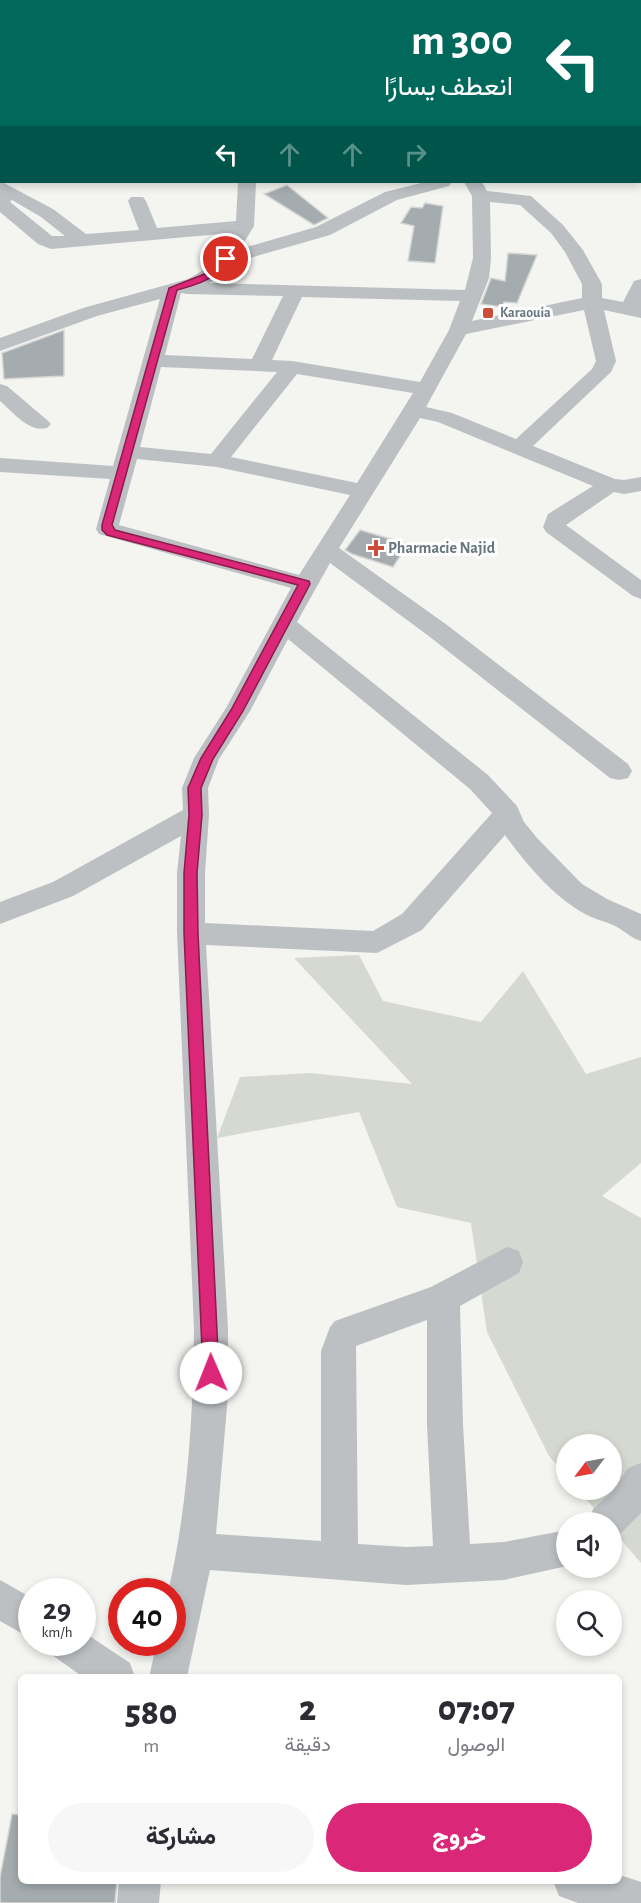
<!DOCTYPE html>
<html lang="ar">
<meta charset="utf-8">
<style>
:root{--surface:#fff;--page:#f7f7f7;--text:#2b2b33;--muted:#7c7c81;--accent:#db2777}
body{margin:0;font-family:"Alegreya Sans",Vazirmatn,sans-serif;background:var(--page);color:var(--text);direction:rtl;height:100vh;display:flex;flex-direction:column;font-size:22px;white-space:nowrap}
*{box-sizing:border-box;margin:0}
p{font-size:20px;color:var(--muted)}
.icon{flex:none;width:33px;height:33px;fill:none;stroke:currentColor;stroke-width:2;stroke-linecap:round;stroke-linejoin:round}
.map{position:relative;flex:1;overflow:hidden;direction:ltr}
.details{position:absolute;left:18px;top:1674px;width:604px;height:210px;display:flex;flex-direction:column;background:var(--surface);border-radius:9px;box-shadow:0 3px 9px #0003;direction:rtl}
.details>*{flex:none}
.banner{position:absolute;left:0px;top:0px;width:642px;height:183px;box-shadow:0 3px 9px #0003;direction:rtl;background:#00695c;color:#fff;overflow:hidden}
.needle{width:39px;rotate:238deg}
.buttons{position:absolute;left:556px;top:1434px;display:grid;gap:12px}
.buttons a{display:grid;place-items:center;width:66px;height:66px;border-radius:50%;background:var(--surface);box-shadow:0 3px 9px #0003;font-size:30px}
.speed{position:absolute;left:18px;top:1578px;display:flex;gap:12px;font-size:30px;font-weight:700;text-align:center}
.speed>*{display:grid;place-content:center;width:78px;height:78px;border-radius:50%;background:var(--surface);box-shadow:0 3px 9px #0003;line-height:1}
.speed small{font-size:15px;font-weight:400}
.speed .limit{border:9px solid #d22;background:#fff;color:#111}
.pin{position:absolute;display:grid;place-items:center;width:51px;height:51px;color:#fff;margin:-26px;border:3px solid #fff;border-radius:50%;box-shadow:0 2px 6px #0007}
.me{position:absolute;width:66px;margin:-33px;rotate:359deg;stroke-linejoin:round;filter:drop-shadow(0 0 4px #0008)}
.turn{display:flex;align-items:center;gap:21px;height:126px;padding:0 30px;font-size:27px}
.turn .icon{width:78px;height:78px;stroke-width:2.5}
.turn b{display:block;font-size:42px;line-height:51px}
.lanes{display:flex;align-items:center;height:57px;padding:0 30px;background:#0003;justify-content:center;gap:30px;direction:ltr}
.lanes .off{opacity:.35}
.eta{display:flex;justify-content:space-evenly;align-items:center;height:102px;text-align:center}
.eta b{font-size:36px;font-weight:800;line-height:42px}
.action{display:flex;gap:12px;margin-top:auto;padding:12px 30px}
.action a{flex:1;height:69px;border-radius:36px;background:var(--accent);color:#fff;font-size:24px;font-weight:800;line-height:69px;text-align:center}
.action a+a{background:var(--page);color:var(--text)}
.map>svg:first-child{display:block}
</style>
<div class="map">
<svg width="641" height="1903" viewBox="0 0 641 1903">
<rect width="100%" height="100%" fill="#f4f4f1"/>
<path fill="#d5d9d1" d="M 359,955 L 383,1001 L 481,1022 L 523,971 L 586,1074 L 641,1057 L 641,1163 L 602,1196 L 641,1218 L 641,1563 L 612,1529 L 612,1522 L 606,1522 L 578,1490 L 612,1490 L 612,1444 L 567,1444 L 567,1477 L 549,1456 L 487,1332 L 471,1223 L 397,1207 L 359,1112 L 217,1138 L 240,1077 L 311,1073 L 412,1084 L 294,958 Z"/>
<path fill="#a4acb0" stroke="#d6d6d4" stroke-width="1.5" d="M 287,185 L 328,218 L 314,225 L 264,194 Z
M 425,203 L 443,206 L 435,263 L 408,261 L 414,226 L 401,223 L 411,207 L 422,208 Z
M 508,253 L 537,255 L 517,303 L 504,302 L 502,307 L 481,304 L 491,278 L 505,281 Z
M 64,330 L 64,376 L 4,379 L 2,353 Z
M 360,530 L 408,544 L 393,567 L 352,554 L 345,550 Z
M 12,1814 L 21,1815 L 21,1881 L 117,1881 L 115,1903 L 0,1903 L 0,1877 Z"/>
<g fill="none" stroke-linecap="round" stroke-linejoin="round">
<path fill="#bcc0c3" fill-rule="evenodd" d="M 242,0 L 258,0 L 258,2 L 243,2 Z
M 407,0 L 423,0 L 424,2 L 408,2 Z
M 469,0 L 486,0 L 468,2 Z
M 0,10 L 2,10 L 2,20 L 0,20 Z
M 640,65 L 641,65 L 641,75 L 640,75 Z
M 0,96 L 2,96 L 2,106 L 0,106 Z
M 640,153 L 641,153 L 641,163 L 640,163 Z
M 0,181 L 53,209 L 86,234 L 139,230 L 128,201 L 131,197 L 143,197 L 146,201 L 157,228 L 236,221 L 238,182 L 256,182 L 254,226 L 240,249 L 316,227 L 385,192 L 425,182 L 452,182 L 449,186 L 397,200 L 330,235 L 232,263 L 226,273 L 209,283 L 465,290 L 473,258 L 472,196 L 464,182 L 482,182 L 487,191 L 531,196 L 563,225 L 583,250 L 602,284 L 602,298 L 623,302 L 634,281 L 641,279 L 641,318 L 604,310 L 616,361 L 611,372 L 533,446 L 615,479 L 624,480 L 641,477 L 641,491 L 624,494 L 614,492 L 566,525 L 641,580 L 641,599 L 633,596 L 546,532 L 543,527 L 548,514 L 593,486 L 438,422 L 420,418 L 339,548 L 447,625 L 628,764 L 632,771 L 628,778 L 619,780 L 610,778 L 430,637 L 330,563 L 297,622 L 488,775 L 517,806 L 524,822 L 537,838 L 582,884 L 607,899 L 641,914 L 641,941 C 631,938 626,932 617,927 C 608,922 597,920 587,915 C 554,898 526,864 505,835 L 422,930 L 377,953 L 206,945 L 228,1329 L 228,1395 L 216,1534 L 321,1541 L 321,1351 L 330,1327 L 335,1321 L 431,1287 L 507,1247 L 519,1251 L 523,1262 L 519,1273 L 460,1306 L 463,1425 L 470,1544 L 504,1542 L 567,1530 L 567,1566 L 504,1580 L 406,1585 L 210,1570 L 187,1677 L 149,1677 L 157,1642 L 172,1642 L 172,1592 L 168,1592 C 188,1506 193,1416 194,1329 L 177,933 L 177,873 L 181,836 L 73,896 L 0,924 L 0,902 L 53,882 L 183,810 L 182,788 L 194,758 L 226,708 L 291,588 L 99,534 L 96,529 L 110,479 L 0,472 L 0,458 L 113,466 L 160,299 L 97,316 L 0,351 L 0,338 L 83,308 L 188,279 L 212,265 L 232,233 L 51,249 L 38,244 L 0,212 ZM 12,200 L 41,217 L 65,236 L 52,236 L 10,202 ZM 490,202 L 520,205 L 551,233 L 565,252 L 582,284 L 582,298 L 472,321 L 489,278 L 491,258 ZM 181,293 L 187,294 L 283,296 L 252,359 L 165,355 ZM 302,297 L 460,301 L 449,330 L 420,382 L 292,361 L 272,360 ZM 584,310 L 596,361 L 592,369 L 516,439 L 452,413 L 426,407 L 466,334 ZM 161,367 L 277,372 L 211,454 L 140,447 ZM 297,374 L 413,393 L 357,483 L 231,457 ZM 137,459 L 217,467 L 350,495 L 299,575 L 119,525 ZM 288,639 L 470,789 L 492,813 L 402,914 L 373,931 L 205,923 L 205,873 L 209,815 L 208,788 L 219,759 L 250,711 ZM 427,1320 L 427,1425 L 433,1546 L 406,1547 L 358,1544 L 356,1346 Z
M 0,384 L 7,386 L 47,420 L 51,424 L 47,428 C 29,433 13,412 0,401 Z
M 641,1463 L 641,1513 L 619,1535 L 612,1538 L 612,1522 L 588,1522 L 593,1509 L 613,1491 L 628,1468 Z
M 0,1580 L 32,1598 L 32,1639 L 0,1621 Z
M 82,1631 L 130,1663 L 135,1677 L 83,1677 L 52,1655 L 46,1642 L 82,1642 Z
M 620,1875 L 641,1882 L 641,1903 L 578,1903 L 559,1896 L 553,1881 L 620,1881 Z
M 119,1881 L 161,1881 L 159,1903 L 117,1903 Z"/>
</g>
<path fill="#db2777" stroke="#8e194d" stroke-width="1.5" d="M 226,256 L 231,259 C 217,278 200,284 177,290 L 112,525 L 115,530 L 309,581 L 310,584 L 243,711 L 213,759 L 201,788 L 202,815 L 197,873 L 198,933 L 219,1373 L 217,1378 L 211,1381 L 205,1378 L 203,1373 L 184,933 L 184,873 L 189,815 L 188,788 L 201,758 L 231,710 L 298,585 L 107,535 L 102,530 L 102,525 L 169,288 L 207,273 Z"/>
<g fill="#cd4d39" stroke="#fff" stroke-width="2">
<rect x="482" y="307" width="12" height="12" rx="3"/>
<path d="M373 539h6v6h6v6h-6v6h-6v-6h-6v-6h6z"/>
</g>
<g text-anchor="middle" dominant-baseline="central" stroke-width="6" stroke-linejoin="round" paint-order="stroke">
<g font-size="14" font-weight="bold" fill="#67777f" stroke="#fff" text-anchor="start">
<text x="500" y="313">Karaouia</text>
</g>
<g font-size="16" font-weight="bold" fill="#67777f" stroke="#fff" text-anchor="start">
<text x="388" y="548">Pharmacie Najid</text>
</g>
</g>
</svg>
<div class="buttons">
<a><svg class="needle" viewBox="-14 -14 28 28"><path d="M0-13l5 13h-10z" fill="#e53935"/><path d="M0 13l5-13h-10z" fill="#7c7c81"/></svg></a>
<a><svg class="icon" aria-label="sound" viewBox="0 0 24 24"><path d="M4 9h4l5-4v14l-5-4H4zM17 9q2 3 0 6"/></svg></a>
<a><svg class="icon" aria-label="search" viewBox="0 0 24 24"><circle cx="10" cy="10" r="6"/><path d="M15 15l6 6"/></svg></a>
</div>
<div class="speed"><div>29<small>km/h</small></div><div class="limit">40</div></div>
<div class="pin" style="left:226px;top:259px;background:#d93025"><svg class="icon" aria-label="arrive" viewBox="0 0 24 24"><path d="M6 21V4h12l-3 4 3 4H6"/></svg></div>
<svg class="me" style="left:211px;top:1373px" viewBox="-20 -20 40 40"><circle r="19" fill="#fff"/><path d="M0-13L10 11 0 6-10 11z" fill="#db2777"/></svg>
<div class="banner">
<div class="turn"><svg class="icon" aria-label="left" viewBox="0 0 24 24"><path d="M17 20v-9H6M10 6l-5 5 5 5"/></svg><div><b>300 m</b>انعطف يسارًا</div></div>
<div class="lanes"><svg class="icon" aria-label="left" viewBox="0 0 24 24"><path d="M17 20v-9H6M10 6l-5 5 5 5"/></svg><svg class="icon off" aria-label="ahead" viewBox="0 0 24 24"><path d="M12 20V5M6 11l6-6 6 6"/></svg><svg class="icon off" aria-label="ahead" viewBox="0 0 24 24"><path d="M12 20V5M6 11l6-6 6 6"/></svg><svg class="icon off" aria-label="right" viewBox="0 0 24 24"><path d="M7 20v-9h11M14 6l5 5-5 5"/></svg></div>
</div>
<section class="details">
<div class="eta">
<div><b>07:07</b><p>الوصول</p></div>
<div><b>2</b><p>دقيقة</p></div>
<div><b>580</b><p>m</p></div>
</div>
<div class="action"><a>خروج</a><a>مشاركة</a></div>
</section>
</div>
